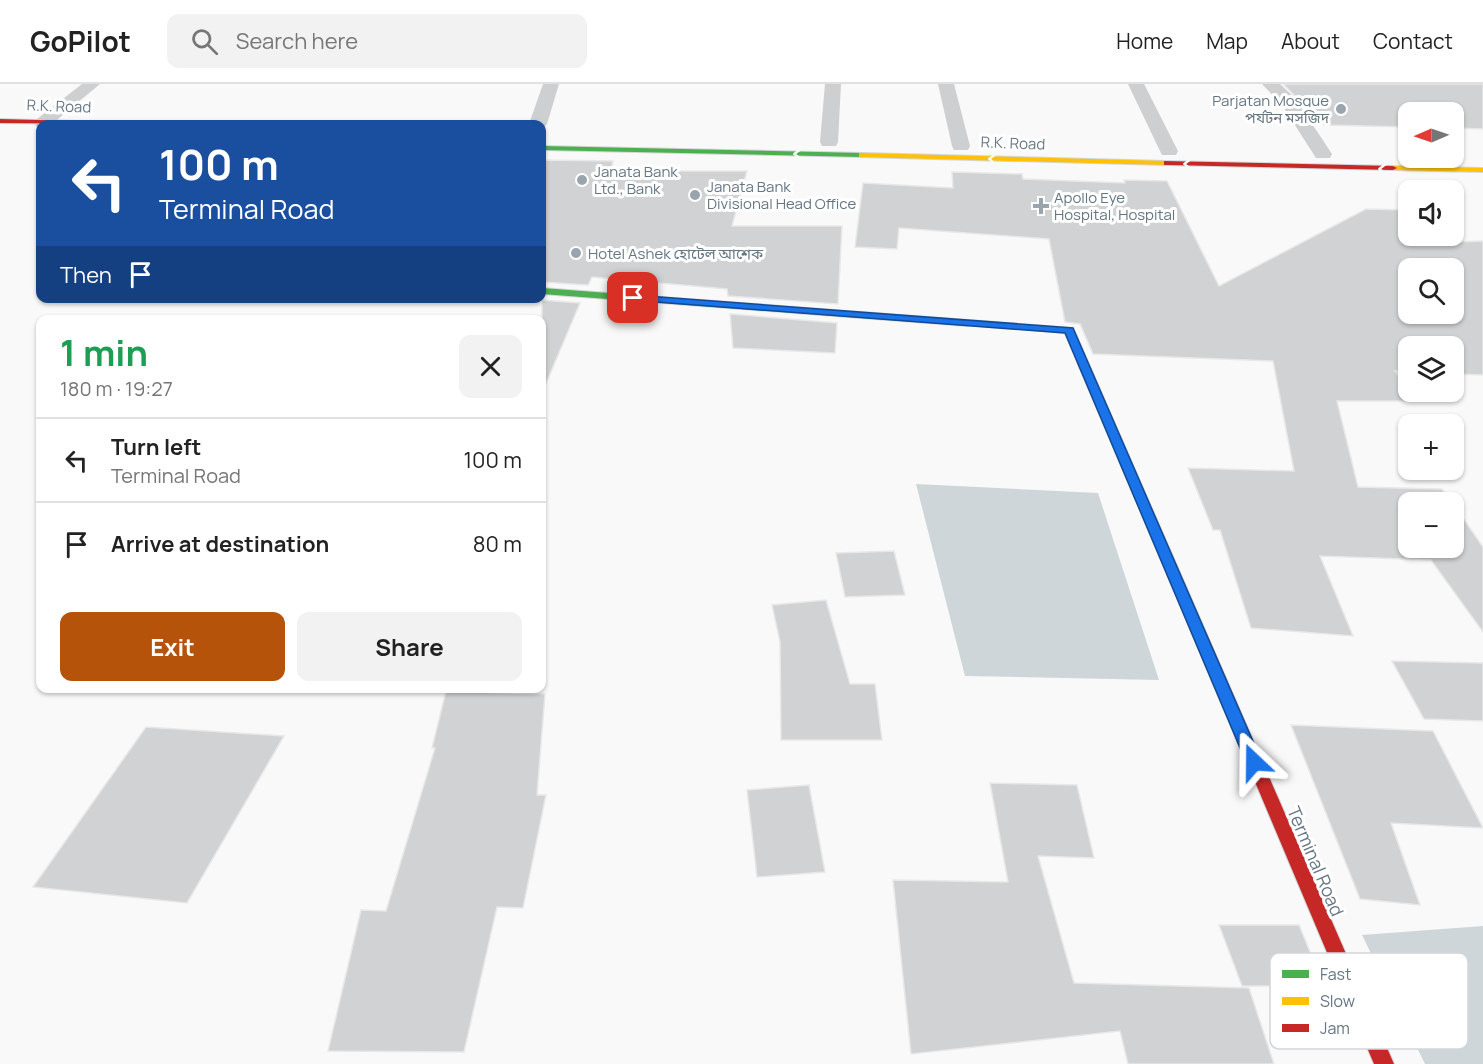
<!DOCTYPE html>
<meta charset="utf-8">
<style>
:root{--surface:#fff;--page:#f2f2f2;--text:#222;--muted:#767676;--line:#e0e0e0;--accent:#b45309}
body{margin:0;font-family:Manrope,"Noto Sans Bengali",sans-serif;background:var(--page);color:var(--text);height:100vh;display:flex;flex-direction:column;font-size:22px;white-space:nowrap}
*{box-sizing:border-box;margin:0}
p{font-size:20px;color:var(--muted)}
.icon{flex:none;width:33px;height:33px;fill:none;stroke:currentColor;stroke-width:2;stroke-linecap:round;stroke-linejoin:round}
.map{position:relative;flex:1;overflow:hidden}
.details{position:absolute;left:36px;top:231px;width:510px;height:378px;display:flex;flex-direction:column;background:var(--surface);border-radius:12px;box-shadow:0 2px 4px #0004}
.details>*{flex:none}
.top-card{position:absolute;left:36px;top:36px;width:510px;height:183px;border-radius:12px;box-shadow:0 2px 4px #0004;background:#1a4fa0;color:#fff;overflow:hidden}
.needle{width:39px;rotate:268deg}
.fabs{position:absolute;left:1398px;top:18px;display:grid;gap:12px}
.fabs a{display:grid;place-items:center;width:66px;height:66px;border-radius:12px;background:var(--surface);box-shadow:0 2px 4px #0004;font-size:30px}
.pin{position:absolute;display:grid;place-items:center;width:51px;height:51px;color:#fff;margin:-26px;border-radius:12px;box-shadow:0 3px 9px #0006}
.me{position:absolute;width:66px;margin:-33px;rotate:337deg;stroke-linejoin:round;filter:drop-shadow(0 0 4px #0008)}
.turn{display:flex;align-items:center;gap:21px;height:126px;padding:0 24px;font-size:27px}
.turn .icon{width:78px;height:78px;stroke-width:2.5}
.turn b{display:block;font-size:42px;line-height:51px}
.then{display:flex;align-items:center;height:57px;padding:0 24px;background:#0003;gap:12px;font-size:22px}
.round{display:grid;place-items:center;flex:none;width:63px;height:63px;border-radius:12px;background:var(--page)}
.overview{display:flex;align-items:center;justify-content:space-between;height:102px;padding:0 24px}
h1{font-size:36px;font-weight:700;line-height:45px;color:#1e9e55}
.primary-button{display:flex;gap:12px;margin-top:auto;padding:12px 24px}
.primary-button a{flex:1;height:69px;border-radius:12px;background:var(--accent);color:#fff;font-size:24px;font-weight:700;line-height:69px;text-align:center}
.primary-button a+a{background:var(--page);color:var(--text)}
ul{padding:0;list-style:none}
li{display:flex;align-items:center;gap:18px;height:84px;padding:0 24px;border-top:2px solid var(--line)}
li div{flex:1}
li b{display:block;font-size:22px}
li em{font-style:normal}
header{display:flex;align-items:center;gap:36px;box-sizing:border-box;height:84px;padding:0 30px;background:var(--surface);border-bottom:2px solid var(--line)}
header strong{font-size:28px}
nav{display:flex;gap:33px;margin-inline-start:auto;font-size:21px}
.search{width:420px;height:54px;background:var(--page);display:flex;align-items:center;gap:15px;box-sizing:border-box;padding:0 21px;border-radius:12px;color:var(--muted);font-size:22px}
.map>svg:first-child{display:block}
</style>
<header>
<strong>GoPilot</strong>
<div class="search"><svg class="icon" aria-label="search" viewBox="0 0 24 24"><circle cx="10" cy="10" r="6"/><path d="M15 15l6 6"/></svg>Search here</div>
<nav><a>Home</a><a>Map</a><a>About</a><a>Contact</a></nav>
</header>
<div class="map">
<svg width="1483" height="980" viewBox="0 0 1483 980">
<rect width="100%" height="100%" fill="#f9f9f9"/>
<path fill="#ced6d9" d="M 916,400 L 1098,409 L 1159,596 L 965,592 Z
M 1483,842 L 1483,980 L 1425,980 L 1362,851 Z"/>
<path fill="#d0d2d3" stroke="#e8e8e8" stroke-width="1.5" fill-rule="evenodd" d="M 1283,0 L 1483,0 L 1483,45 L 1454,44 L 1454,28 L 1408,28 L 1408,43 L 1324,41 Z
M 542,76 L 613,77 L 611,87 L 747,87 L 732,142 L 842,142 L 838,220 L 728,212 L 727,205 L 592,193 L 588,201 L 542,198 Z
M 952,88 L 1022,90 L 1023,95 L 1125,99 L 1124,96 L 1167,97 L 1219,202 L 1366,125 L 1408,126 L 1408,160 L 1483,157 L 1483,291 L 1454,290 L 1454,262 L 1408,262 L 1408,288 L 1395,287 L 1408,304 L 1408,308 L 1411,308 L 1419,317 L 1337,317 L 1358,403 L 1442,405 L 1452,418 L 1408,418 L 1408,464 L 1454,464 L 1454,421 L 1483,463 L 1483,548 L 1431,476 L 1320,472 L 1353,552 L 1251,544 L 1220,446 L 1213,446 L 1188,384 L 1294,387 L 1273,277 L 1093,270 L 1080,240 L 1065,238 L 1049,155 L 899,144 L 897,165 L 855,163 L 863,99 L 953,104 ZM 1408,184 L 1454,184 L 1454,230 L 1408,230 Z
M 542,216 L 580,219 L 542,309 Z
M 730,230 L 837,239 L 835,269 L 733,264 Z
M 894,467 L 905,511 L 845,513 L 836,469 Z
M 826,516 L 850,600 L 875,600 L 882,656 L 781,656 L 780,558 L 772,521 Z
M 1392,577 L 1483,579 L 1483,637 L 1424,635 Z
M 446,607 L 545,610 L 537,711 L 546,711 L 523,824 L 497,823 L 464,968 L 328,967 L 361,826 L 386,827 L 435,664 L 432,664 Z
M 1291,641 L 1433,647 L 1483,744 L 1391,739 L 1420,821 L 1360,815 Z
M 146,643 L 284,652 L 187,819 L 33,803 Z
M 990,699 L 1077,701 L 1094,774 L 1038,772 L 1074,899 L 1249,904 L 1274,980 L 1128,980 L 1120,947 L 911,970 L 893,796 L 1008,798 Z
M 809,701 L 825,788 L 757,793 L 747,706 Z
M 1219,841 L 1299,841 L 1324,902 L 1242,902 Z"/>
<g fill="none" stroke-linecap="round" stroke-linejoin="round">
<g stroke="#d5d6d7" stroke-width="2">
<path id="fast" d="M 542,62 L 862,69 L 866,71 L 862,73 L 542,66 Z
M 542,204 L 968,236 L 973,239 L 968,242 L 542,210 Z"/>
</g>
<g stroke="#d5d6d7" stroke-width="2">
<path id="slow" d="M 862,69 L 1167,77 L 1171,79 L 1167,81 L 859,73 L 859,69 Z
M 1390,82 L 1483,84 L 1483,88 L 1393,86 L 1390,86 Z
M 968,236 L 1073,244 L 1205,546 L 1203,549 L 1193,549 L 1191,546 L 1065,249 L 964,241 L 963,239 Z"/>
</g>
<g stroke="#d5d6d7" stroke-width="2">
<path id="jam" d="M 0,35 L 116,38 L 120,40 L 0,39 Z
M 1164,77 L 1393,82 L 1397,84 L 1393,86 L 1167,81 L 1164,81 Z
M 1198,541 L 1205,546 L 1394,980 L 1374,980 L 1191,546 Z"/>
</g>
<path fill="#cecfd0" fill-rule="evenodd" d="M 82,0 L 100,0 L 52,40 L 37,43 L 34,39 L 37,35 Z
M 543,0 L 559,0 L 547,40 L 542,45 L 542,40 L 529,40 Z
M 825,0 L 841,0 L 838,58 L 836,62 L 822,62 L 820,58 Z
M 938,0 L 954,0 L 970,62 L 968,66 L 954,66 L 952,62 Z
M 1128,0 L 1144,0 L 1178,67 L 1176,71 L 1162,71 L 1160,67 Z
M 1262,0 L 1280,0 L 1295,14 L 1332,70 L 1330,74 L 1316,74 L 1282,21 Z"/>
<use href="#fast" fill="#4caf50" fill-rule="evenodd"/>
<use href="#slow" fill="#ffc107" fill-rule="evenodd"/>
<use href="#jam" fill="#c62828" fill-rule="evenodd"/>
</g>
<defs><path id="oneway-chevron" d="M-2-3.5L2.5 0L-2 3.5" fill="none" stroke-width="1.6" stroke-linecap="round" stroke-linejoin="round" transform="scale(1.5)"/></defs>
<g stroke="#f6fbf6">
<use href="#oneway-chevron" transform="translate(798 70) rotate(-179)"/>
<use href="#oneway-chevron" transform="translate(993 75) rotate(-178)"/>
<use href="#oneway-chevron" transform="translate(1188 80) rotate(-179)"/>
<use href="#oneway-chevron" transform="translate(1383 85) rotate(-179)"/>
</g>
<path fill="#1a73e8" stroke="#114b97" stroke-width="1.5" d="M 633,211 L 1073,244 L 1262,678 L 1260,682 L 1254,684 L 1249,682 L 1246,678 L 1065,249 L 630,216 L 630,212 Z"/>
<g fill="#99a4ac" stroke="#fff" stroke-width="2">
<circle cx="1341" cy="25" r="6"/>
<circle cx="582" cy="96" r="6"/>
<circle cx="695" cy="111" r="6"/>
<path d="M1038 113h6v6h6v6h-6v6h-6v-6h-6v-6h6z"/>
<circle cx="576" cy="169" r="6"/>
</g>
<g text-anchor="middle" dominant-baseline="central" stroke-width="6" stroke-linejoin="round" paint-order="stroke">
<g font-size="15" fill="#657683" stroke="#fff" text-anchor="start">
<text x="1329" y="16" text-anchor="end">Parjatan Mosque<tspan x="1329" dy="17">পর্যটন মসজিদ</tspan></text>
<text x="594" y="87">Janata Bank<tspan x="594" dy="17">Ltd., Bank</tspan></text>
<text x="707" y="102">Janata Bank<tspan x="707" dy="17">Divisional Head Office</tspan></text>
<text x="1054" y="113">Apollo Eye<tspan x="1054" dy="17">Hospital, Hospital</tspan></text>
<text x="588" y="169">Hotel Ashek হোটেল আশেক</text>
</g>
<g font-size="15" fill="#657683" stroke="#fff">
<text transform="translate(59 22) rotate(2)">R.K. Road</text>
<text transform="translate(1013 59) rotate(2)">R.K. Road</text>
</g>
<g font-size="18" fill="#657683" stroke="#fff">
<text transform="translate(1316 777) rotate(67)">Terminal Road</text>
</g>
</g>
<rect x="1270" y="869" width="198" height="96" rx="9" fill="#fff" stroke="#d1d6da" stroke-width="1.5"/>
<rect x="1282" y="886" width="27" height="8" fill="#4caf50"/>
<rect x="1282" y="913" width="27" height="8" fill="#ffc107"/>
<rect x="1282" y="940" width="27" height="8" fill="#c62828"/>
<g font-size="16" fill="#657683">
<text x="1320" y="896">Fast</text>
<text x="1320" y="923">Slow</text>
<text x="1320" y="950">Jam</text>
</g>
</svg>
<div class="fabs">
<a><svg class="needle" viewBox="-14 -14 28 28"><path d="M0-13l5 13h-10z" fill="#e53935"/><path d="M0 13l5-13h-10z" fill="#767676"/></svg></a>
<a><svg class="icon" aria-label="sound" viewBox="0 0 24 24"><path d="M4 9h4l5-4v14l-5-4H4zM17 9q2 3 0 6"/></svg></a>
<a><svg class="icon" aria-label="search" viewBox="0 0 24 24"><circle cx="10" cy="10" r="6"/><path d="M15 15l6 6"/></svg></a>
<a><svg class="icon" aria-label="layers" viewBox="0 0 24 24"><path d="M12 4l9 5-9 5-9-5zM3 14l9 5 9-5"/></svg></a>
<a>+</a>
<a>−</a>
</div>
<div class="pin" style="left:633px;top:214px;background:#d93025"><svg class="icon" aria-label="arrive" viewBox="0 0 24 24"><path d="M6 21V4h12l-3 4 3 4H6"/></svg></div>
<svg class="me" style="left:1254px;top:678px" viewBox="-20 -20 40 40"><path d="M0-17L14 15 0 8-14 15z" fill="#1a73e8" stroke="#fff" stroke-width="4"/></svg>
<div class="top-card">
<div class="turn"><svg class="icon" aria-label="left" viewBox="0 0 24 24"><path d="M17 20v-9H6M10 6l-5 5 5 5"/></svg><div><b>100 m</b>Terminal Road</div></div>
<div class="then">Then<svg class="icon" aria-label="arrive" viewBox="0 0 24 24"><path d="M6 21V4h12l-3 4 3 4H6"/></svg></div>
</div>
<section class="details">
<div class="overview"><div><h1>1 min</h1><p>180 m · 19:27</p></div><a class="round"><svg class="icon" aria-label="close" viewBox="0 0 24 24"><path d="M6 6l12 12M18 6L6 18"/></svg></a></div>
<ul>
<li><svg class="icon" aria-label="left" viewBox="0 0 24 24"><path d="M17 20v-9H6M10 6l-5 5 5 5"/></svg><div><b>Turn left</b><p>Terminal Road</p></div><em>100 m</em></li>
<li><svg class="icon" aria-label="arrive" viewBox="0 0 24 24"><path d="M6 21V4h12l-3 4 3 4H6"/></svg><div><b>Arrive at destination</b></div><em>80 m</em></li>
</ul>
<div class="primary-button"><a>Exit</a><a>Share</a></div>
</section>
</div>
